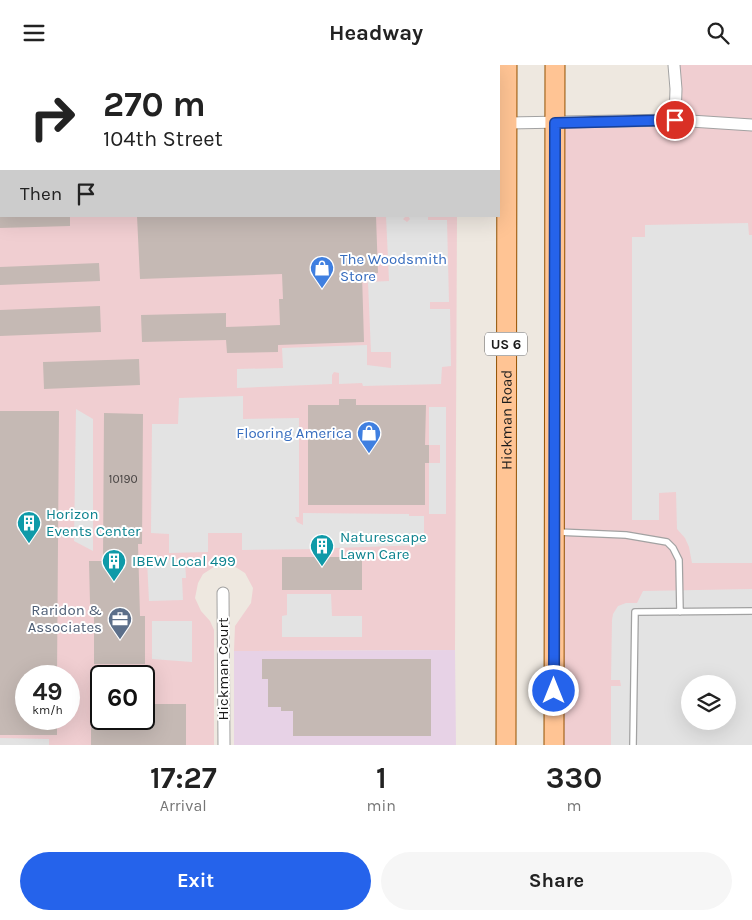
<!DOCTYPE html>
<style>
:root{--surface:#fff;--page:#f6f6f6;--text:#222;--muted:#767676;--accent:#2563eb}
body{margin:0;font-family:Karla,sans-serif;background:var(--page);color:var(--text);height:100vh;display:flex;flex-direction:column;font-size:19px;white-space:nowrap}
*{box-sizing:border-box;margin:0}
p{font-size:16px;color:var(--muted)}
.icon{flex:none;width:28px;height:28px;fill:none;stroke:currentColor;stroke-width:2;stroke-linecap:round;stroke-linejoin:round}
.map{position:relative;height:680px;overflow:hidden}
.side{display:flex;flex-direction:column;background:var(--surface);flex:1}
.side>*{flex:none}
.hud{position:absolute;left:0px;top:0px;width:500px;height:152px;box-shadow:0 5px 20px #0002;background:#fff;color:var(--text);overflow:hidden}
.fabs{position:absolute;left:681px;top:610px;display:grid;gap:10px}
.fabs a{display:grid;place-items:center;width:55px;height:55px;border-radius:50%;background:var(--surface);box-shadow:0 5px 20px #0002;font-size:25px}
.speed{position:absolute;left:15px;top:600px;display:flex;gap:10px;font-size:25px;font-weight:700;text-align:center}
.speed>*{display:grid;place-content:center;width:65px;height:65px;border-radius:50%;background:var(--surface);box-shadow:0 5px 20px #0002;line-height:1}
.speed small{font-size:12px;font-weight:400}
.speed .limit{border:2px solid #111;border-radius:8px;background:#fff;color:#111}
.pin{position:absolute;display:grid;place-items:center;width:42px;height:42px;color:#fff;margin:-21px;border:2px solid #fff;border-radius:50%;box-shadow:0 1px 5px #0007}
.me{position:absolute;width:55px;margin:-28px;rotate:0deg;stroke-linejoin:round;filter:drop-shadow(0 0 4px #0008)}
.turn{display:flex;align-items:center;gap:18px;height:105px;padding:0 20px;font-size:22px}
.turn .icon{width:65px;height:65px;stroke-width:2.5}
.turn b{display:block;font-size:35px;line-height:42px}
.then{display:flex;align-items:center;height:48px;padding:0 20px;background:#0003;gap:10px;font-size:19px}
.eta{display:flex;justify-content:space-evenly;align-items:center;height:85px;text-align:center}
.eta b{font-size:30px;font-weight:700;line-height:35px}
.primary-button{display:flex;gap:10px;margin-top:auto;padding:10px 20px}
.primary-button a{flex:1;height:58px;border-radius:30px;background:var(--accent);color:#fff;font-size:20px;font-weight:700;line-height:58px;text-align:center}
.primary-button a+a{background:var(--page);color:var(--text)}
header{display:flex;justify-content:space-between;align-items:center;height:65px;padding:0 20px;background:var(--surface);font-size:22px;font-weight:700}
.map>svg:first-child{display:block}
</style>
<header><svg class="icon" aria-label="menu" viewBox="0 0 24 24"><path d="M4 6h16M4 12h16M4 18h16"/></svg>Headway<svg class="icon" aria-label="search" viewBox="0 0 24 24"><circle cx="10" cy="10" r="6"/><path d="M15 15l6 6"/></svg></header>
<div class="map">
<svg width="752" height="680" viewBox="0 0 752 680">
<rect width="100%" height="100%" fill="#eee8e0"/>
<path fill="#f0ced1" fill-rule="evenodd" d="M 674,0 L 752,0 L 752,680 L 554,680 L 555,58 L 675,55 ZM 690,619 L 728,619 L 728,656 L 690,656 Z
M 0,73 L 1,73 L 1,151 L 457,151 L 455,585 L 234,586 L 235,561 L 251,538 L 253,523 L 245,508 L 237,503 L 231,500 L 214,502 L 203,509 L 198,518 L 195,533 L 201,546 L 210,556 L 214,565 L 214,680 L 0,680 ZM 26,611 L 69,611 L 69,654 L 26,654 ZM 101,611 L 144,611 L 144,654 L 101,654 Z"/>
<path fill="#e7d2e6" d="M 0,0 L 458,0 L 458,1 L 1,1 L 0,73 Z
M 455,585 L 456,680 L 234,680 L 234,586 Z"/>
<path fill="#e3e3e3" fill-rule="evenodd" d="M 386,151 L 406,151 L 403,154 L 407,157 L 410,154 L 408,151 L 428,151 L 428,155 L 447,155 L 449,237 L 430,237 L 430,244 L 450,244 L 451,301 L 442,302 L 441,319 L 363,321 L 362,318 L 339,319 L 339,308 L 334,307 L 332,310 L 332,319 L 237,323 L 237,304 L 283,303 L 282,283 L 367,280 L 367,300 L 391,303 L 391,287 L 371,287 L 368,217 L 389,216 Z
M 748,158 L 749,170 L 752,170 L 752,498 L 692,498 L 689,482 L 685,473 L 677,464 L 676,427 L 659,428 L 659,455 L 632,455 L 632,172 L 645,172 L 645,160 Z
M 243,331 L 243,354 L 299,353 L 299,452 L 295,452 L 297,457 L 303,460 L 303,448 L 409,449 L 409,451 L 424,451 L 424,480 L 332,483 L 325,473 L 325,484 L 242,485 L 242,468 L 208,468 L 208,487 L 169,488 L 169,469 L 151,468 L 152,359 L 178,359 L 179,333 Z
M 429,342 L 446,342 L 446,449 L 429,449 L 429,398 L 440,398 L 440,380 L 429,380 Z
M 76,344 L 93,354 L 93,486 L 74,476 Z
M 185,494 L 186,513 L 182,513 L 183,535 L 149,536 L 147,495 Z
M 752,524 L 752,680 L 611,680 L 611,621 L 621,621 L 620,615 L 611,615 L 612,555 L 613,549 L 618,541 L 626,538 L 637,538 L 643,526 ZM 690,619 L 728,619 L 728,656 L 690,656 Z
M 287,529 L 331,529 L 332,551 L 362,551 L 362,572 L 282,572 L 282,551 L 287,550 Z
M 152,556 L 192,556 L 192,597 L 152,594 Z
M 0,673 L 49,674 L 49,680 L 0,680 Z"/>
<path fill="#c5b9b4" d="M 0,151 L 70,151 L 70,161 L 0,163 Z
M 137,151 L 376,151 L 378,208 L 362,209 L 364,277 L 278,280 L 278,287 L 227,288 L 226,275 L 142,277 L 141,250 L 226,248 L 226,262 L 280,260 L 279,234 L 283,234 L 282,209 L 140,214 Z
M 99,198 L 100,216 L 0,220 L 0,202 Z
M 100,241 L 101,267 L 0,271 L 0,245 Z
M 139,294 L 140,320 L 44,324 L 43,297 Z
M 339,334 L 356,334 L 356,340 L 426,340 L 425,380 L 429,380 L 429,398 L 425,398 L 425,440 L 308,440 L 308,340 L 339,340 Z
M 0,346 L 59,346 L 57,611 L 26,611 L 26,654 L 57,654 L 57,670 L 0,670 Z
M 104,348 L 143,349 L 142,479 L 138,479 L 140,551 L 145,551 L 145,599 L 94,599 L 94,539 L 90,539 L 89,496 L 103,496 Z
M 282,492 L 362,492 L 362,525 L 282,525 Z
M 262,594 L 431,594 L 431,671 L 293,671 L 293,646 L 281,646 L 281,642 L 268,642 L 268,614 L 262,614 Z
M 144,639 L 186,639 L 186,680 L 91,680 L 91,654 L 144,654 Z"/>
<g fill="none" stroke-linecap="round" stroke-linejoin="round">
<g stroke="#a2a2a2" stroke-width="8">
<path id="service" d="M 557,467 L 626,470 L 667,477 L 673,483 L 679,495 L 680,547
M 633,680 L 635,547 L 752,546"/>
</g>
<g stroke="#a2a2a2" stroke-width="13">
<path id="minor" d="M 674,0 L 676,24 L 675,55
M 507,58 L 675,55 L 752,60
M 223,528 L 224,680"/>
</g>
<g stroke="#935100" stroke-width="21">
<g id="primary">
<path id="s1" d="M 506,680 L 507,0"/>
<path d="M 554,680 L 555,0"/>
</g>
</g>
<use href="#service" stroke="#fff" stroke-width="5.5"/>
<use href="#minor" stroke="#fff" stroke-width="11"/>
<use href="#primary" stroke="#ffc494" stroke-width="19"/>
</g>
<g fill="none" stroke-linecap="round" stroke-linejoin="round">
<g stroke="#184099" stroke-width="12">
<path id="route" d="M 554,626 L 555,58 L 675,55"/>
</g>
<use href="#route" stroke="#2563eb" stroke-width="9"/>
</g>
<defs>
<g id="shop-pin" transform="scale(1.25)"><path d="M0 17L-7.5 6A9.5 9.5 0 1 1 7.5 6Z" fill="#3f7fe0" stroke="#fff"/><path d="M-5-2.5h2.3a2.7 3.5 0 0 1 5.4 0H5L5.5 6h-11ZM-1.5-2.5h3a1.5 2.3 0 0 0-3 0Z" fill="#fff"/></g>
<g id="building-pin" transform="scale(1.25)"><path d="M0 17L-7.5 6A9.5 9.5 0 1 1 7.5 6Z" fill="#0f9aa8" stroke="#fff"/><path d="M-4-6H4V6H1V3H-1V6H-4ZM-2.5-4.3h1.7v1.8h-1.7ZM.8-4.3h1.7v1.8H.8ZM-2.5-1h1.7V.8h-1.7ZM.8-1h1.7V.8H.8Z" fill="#fff"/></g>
<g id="office-pin" transform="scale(1.25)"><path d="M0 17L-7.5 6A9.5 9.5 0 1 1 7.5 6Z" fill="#5c6f8a" stroke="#fff"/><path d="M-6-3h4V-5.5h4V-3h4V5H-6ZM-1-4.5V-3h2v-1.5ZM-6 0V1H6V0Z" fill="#fff"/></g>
</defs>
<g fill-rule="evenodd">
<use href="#shop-pin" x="322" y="203"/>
<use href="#shop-pin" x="369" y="368"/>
<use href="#building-pin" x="29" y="458"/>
<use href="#building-pin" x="322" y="481"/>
<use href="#building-pin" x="114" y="496"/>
<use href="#office-pin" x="120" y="554"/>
</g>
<g text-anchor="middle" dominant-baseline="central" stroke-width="4" stroke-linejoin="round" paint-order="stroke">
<g font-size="12" fill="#464241">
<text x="123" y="414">10190</text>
</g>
<rect fill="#fff" stroke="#5f5f5f" stroke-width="1" x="485" y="267.5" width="42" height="23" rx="4"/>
<g font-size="14" font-weight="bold" fill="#1b1b1b">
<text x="506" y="279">US 6</text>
</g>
<g font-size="15" fill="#366cbe" stroke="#fff" text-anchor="start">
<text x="340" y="194">The Woodsmith<tspan x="340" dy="17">Store</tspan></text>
<text x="352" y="368" text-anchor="end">Flooring America</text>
</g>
<g font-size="15" fill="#1b1b1b" stroke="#fff">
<text stroke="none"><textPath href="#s1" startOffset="325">Hickman Road</textPath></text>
<text transform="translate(223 604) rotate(-90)">Hickman Court</text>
</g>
<g font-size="15" fill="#0d838f" stroke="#fff" text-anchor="start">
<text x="46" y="449">Horizon<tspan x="46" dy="17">Events Center</tspan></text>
<text x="340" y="472">Naturescape<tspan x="340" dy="17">Lawn Care</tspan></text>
<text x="132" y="496">IBEW Local 499</text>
</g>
<g font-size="15" fill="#4e5e75" stroke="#fff" text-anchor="end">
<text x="102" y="545">Raridon &amp;<tspan x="102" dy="17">Associates</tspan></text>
</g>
</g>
</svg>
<div class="fabs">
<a><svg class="icon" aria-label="layers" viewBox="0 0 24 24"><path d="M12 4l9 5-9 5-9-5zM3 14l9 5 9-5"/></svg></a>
</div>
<div class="speed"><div>49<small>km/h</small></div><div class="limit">60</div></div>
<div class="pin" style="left:675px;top:55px;background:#d93025"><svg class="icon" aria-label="arrive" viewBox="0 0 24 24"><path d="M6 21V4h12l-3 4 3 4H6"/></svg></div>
<svg class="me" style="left:554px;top:626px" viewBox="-20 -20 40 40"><circle r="17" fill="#2563eb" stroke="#fff" stroke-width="3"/><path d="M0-11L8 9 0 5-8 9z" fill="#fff"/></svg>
<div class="hud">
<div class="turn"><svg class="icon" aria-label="right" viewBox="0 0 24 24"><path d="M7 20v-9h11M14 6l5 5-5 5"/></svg><div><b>270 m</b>104th Street</div></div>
<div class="then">Then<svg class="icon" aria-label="arrive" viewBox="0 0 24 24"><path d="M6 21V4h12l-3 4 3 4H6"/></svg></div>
</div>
</div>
<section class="side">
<div class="eta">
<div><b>17:27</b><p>Arrival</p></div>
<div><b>1</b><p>min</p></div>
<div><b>330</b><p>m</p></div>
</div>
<div class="primary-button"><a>Exit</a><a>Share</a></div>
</section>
